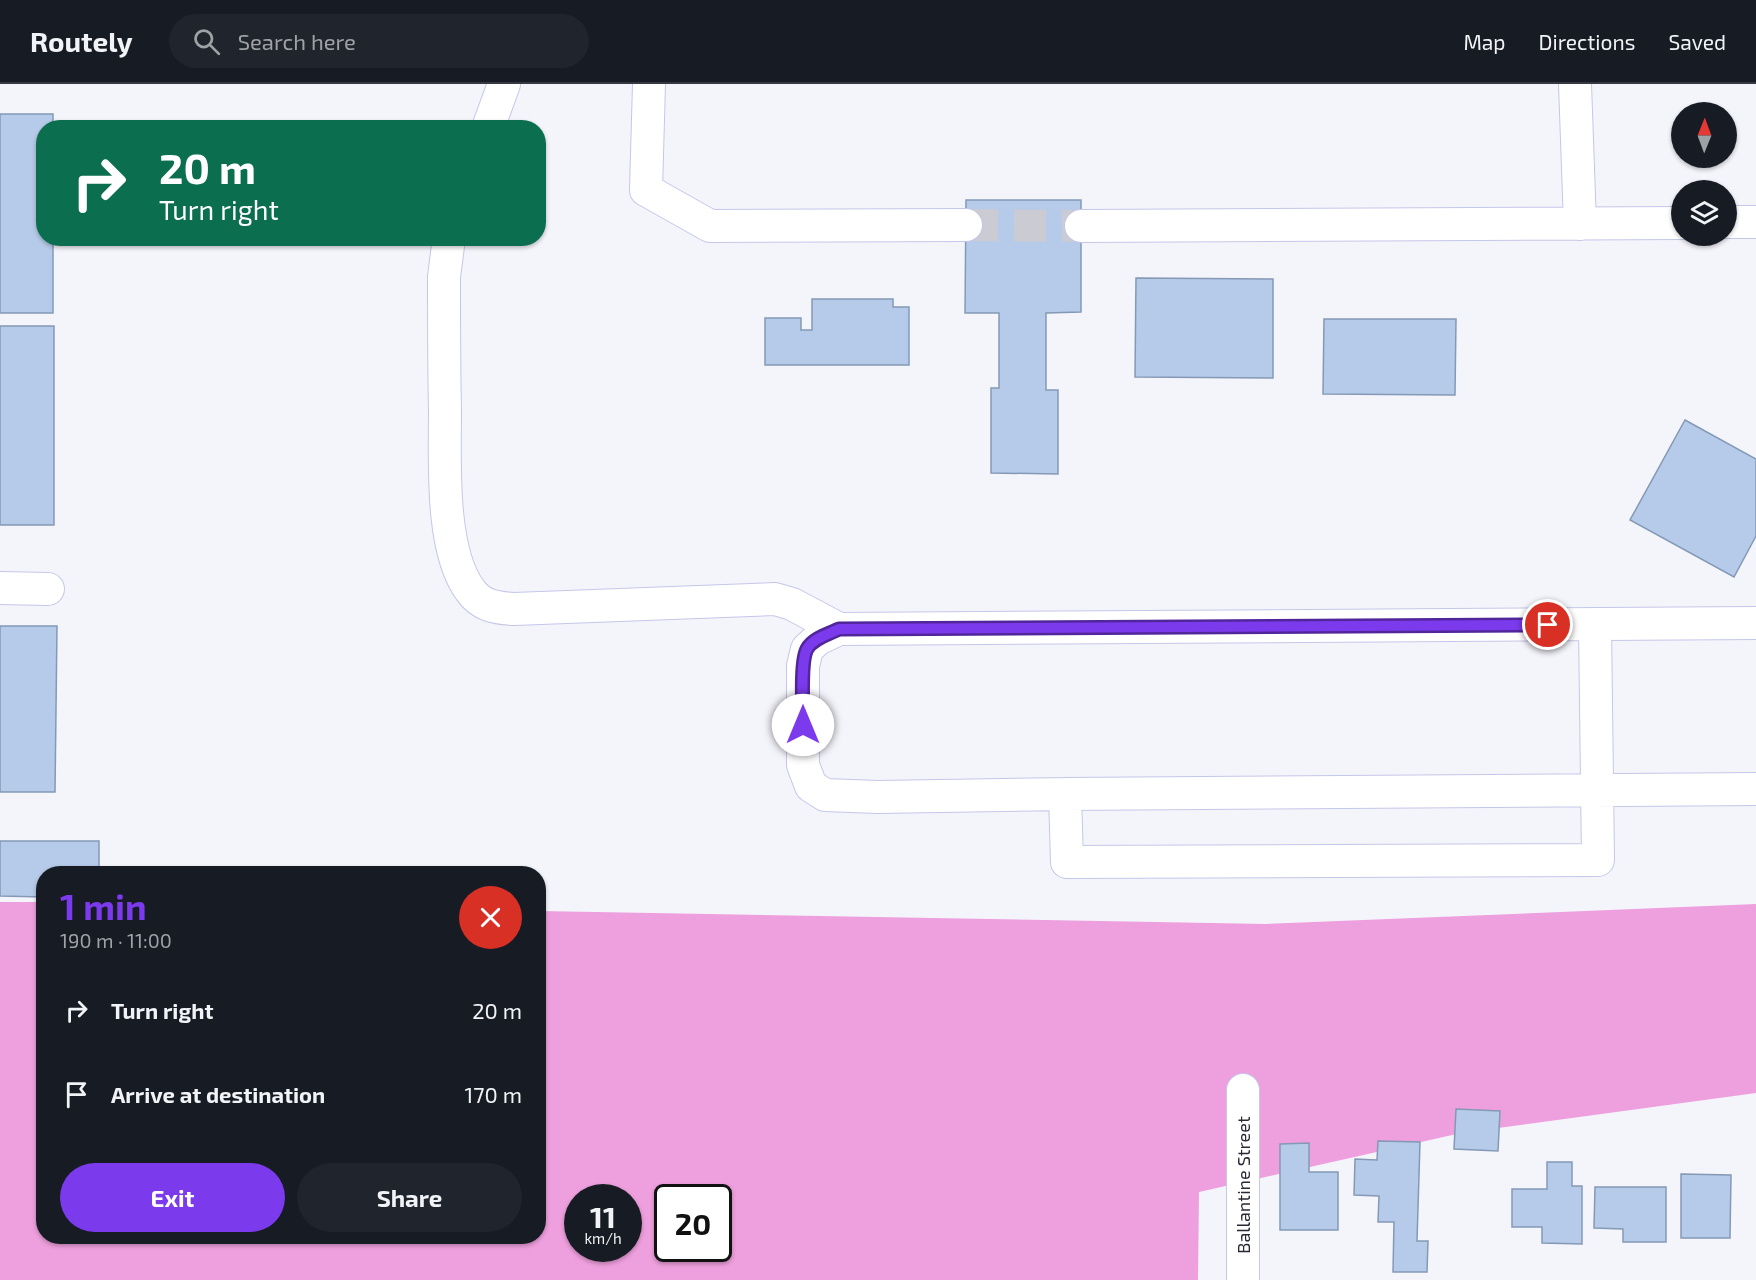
<!DOCTYPE html>
<meta charset="utf-8">
<style>
:root{--surface:#171b24;--page:#20242c;--text:#f1f3f6;--muted:#9ea1a6;--line:#363941;--accent:#7c3aed}
body{margin:0;font-family:"Exo 2",sans-serif;background:var(--page);color:var(--text);height:100vh;display:flex;flex-direction:column;font-size:22px;white-space:nowrap}
*{box-sizing:border-box;margin:0}
p{font-size:20px;color:var(--muted)}
.icon{flex:none;width:33px;height:33px;fill:none;stroke:currentColor;stroke-width:2;stroke-linecap:round;stroke-linejoin:round}
.map{position:relative;flex:1;overflow:hidden}
.details{position:absolute;left:36px;top:782px;width:510px;height:378px;display:flex;flex-direction:column;background:var(--surface);border-radius:24px;box-shadow:0 2px 4px #0004}
.details>*{flex:none}
.top-card{position:absolute;left:36px;top:36px;width:510px;height:126px;border-radius:24px;box-shadow:0 2px 4px #0004;background:#0b6e4f;color:#fff;overflow:hidden}
.needle{width:39px;rotate:1deg}
.fabs{position:absolute;left:1671px;top:18px;display:grid;gap:12px}
.fabs a{display:grid;place-items:center;width:66px;height:66px;border-radius:50%;background:var(--surface);box-shadow:0 2px 4px #0004;font-size:30px}
.speed{position:absolute;left:564px;top:1100px;display:flex;gap:12px;font-size:30px;font-weight:700;text-align:center}
.speed>*{display:grid;place-content:center;width:78px;height:78px;border-radius:50%;background:var(--surface);box-shadow:0 2px 4px #0004;line-height:1}
.speed small{font-size:15px;font-weight:400}
.speed .limit{border:3px solid #111;border-radius:9px;background:#fff;color:#111}
.pin{position:absolute;display:grid;place-items:center;width:51px;height:51px;color:#fff;margin:-26px;border:3px solid #fff;border-radius:50%;box-shadow:0 2px 6px #0007}
.me{position:absolute;width:66px;margin:-33px;rotate:0deg;stroke-linejoin:round;filter:drop-shadow(0 0 4px #0008)}
.turn{display:flex;align-items:center;gap:21px;height:126px;padding:0 24px;font-size:27px}
.turn .icon{width:78px;height:78px;stroke-width:2.5}
.turn b{display:block;font-size:42px;line-height:51px}
.round{display:grid;place-items:center;flex:none;width:63px;height:63px;border-radius:32px;background:var(--page)}
.head{display:flex;align-items:center;justify-content:space-between;height:102px;padding:0 24px}
h1{font-size:36px;font-weight:700;line-height:45px;color:var(--accent)}
.action{display:flex;gap:12px;margin-top:auto;padding:12px 24px}
.action a{flex:1;height:69px;border-radius:36px;background:var(--accent);color:#fff;font-size:24px;font-weight:700;line-height:69px;text-align:center}
.action a+a{background:var(--page);color:var(--text)}
ul{padding:0;list-style:none}
li{display:flex;align-items:center;gap:18px;height:84px;padding:0 24px}
li div{flex:1}
li b{display:block;font-size:22px}
li em{font-style:normal}
header{display:flex;align-items:center;gap:36px;box-sizing:border-box;height:84px;padding:0 30px;background:var(--surface);border-bottom:2px solid var(--line)}
header strong{font-size:28px}
nav{display:flex;gap:33px;margin-inline-start:auto;font-size:21px}
.search{width:420px;height:54px;background:var(--page);display:flex;align-items:center;gap:15px;box-sizing:border-box;padding:0 21px;border-radius:33px;color:var(--muted);font-size:22px}
.map>svg:first-child{display:block}
</style>
<header>
<strong>Routely</strong>
<div class="search"><svg class="icon" aria-label="search" viewBox="0 0 24 24"><circle cx="10" cy="10" r="6"/><path d="M15 15l6 6"/></svg>Search here</div>
<nav><a>Map</a><a>Directions</a><a>Saved</a></nav>
</header>
<div class="map">
<svg width="1756" height="1196" viewBox="0 0 1756 1196">
<rect width="100%" height="100%" fill="#f4f4fb"/>
<path fill="#ee9fdd" fill-rule="evenodd" d="M 0,818 L 43,818 L 44,1152 L 538,1152 L 539,827 L 1266,840 L 1756,820 L 1756,1009 L 1461,1049 L 1199,1108 L 1198,1196 L 0,1196 ZM 578,1113 L 628,1113 L 628,1164 L 578,1164 ZM 668,1113 L 718,1113 L 718,1164 L 668,1164 Z"/>
<path fill="#b6cbe9" stroke="#8499b5" stroke-width="1.5" d="M 0,30 L 53,30 L 53,44 L 44,44 L 44,154 L 53,154 L 53,229 L 0,229 Z
M 966,116 L 1081,116 L 1081,228 L 1046,229 L 1046,306 L 1058,306 L 1058,390 L 991,389 L 991,304 L 999,304 L 999,229 L 965,229 Z
M 1136,194 L 1273,195 L 1273,294 L 1135,293 Z
M 812,215 L 893,215 L 893,223 L 909,223 L 909,281 L 765,281 L 765,234 L 801,234 L 801,246 L 812,246 Z
M 1324,235 L 1456,235 L 1455,311 L 1323,310 Z
M 0,242 L 54,242 L 54,441 L 0,441 Z
M 1685,336 L 1756,375 L 1756,452 L 1734,493 L 1630,436 Z
M 0,542 L 57,542 L 55,708 L 0,708 Z
M 0,757 L 99,757 L 99,789 L 44,789 L 44,813 L 0,812 Z
M 1456,1025 L 1500,1027 L 1498,1067 L 1454,1065 Z
M 1378,1057 L 1420,1058 L 1417,1157 L 1428,1157 L 1427,1188 L 1393,1188 L 1394,1138 L 1378,1138 L 1379,1112 L 1354,1111 L 1355,1075 L 1377,1076 Z
M 1309,1059 L 1309,1088 L 1338,1088 L 1338,1146 L 1280,1146 L 1280,1060 Z
M 1547,1078 L 1572,1078 L 1572,1102 L 1582,1102 L 1582,1160 L 1542,1159 L 1542,1143 L 1512,1143 L 1512,1105 L 1547,1105 Z
M 1681,1090 L 1731,1091 L 1730,1154 L 1681,1154 Z
M 1595,1103 L 1666,1103 L 1666,1158 L 1623,1158 L 1623,1145 L 1594,1144 Z"/>
<g fill="none" stroke-linecap="round" stroke-linejoin="round">
<path stroke="#cbcbd4" stroke-width="32" stroke-dasharray="32 16" stroke-linecap="butt" d="M 966,141 L 1081,142"/>
<g stroke="#c5c7e9" stroke-width="34">
<path id="minor" d="M 649,0 L 646,106 L 710,142 L 966,141
M 1575,0 L 1580,140
M 488,44 L 504,0
M 1726,138 L 1756,138
M 1081,142 L 1682,139
M 449,154 L 444,193 C 444,237 444,282 445,326 C 445,376 440,465 470,506 C 481,522 496,524 514,525 L 775,515 L 792,520 L 839,545
M 0,504 L 48,505
M 1595,540 L 1598,776 L 1067,778 L 1065,710 L 1756,705
M 1065,710 L 878,713 L 825,711 L 811,702 L 803,681 L 803,582 L 807,565 L 818,555 L 839,545 L 1756,539
M 1243,1196 L 1243,1006"/>
</g>
<use href="#minor" stroke="#fff" stroke-width="32"/>
</g>
<g fill="none" stroke-linecap="round" stroke-linejoin="round">
<g stroke="#51269a" stroke-width="15">
<path id="route" d="M 803,641 C 803,625 800,577 807,565 C 813,554 829,550 839,545 L 1548,541"/>
</g>
<use href="#route" stroke="#7c3aed" stroke-width="10"/>
</g>
<g text-anchor="middle" dominant-baseline="central" stroke-width="6" stroke-linejoin="round" paint-order="stroke">
<g font-size="18" fill="#292936" stroke="#fff">
<text transform="translate(1243 1101) rotate(-90)">Ballantine Street</text>
</g>
</g>
</svg>
<div class="fabs">
<a><svg class="needle" viewBox="-14 -14 28 28"><path d="M0-13l5 13h-10z" fill="#e53935"/><path d="M0 13l5-13h-10z" fill="#9ea1a6"/></svg></a>
<a><svg class="icon" aria-label="layers" viewBox="0 0 24 24"><path d="M12 4l9 5-9 5-9-5zM3 14l9 5 9-5"/></svg></a>
</div>
<div class="speed"><div>11<small>km/h</small></div><div class="limit">20</div></div>
<div class="pin" style="left:1548px;top:541px;background:#d93025"><svg class="icon" aria-label="arrive" viewBox="0 0 24 24"><path d="M6 21V4h12l-3 4 3 4H6"/></svg></div>
<svg class="me" style="left:803px;top:641px" viewBox="-20 -20 40 40"><circle r="19" fill="#fff"/><path d="M0-13L10 11 0 6-10 11z" fill="#7c3aed"/></svg>
<div class="top-card">
<div class="turn"><svg class="icon" aria-label="right" viewBox="0 0 24 24"><path d="M7 20v-9h11M14 6l5 5-5 5"/></svg><div><b>20 m</b>Turn right</div></div>
</div>
<section class="details">
<div class="head"><div><h1>1 min</h1><p>190 m · 11:00</p></div><a class="round" style="background:#d93025;color:#fff"><svg class="icon" aria-label="close" viewBox="0 0 24 24"><path d="M6 6l12 12M18 6L6 18"/></svg></a></div>
<ul>
<li><svg class="icon" aria-label="right" viewBox="0 0 24 24"><path d="M7 20v-9h11M14 6l5 5-5 5"/></svg><div><b>Turn right</b></div><em>20 m</em></li>
<li><svg class="icon" aria-label="arrive" viewBox="0 0 24 24"><path d="M6 21V4h12l-3 4 3 4H6"/></svg><div><b>Arrive at destination</b></div><em>170 m</em></li>
</ul>
<div class="action"><a>Exit</a><a>Share</a></div>
</section>
</div>
